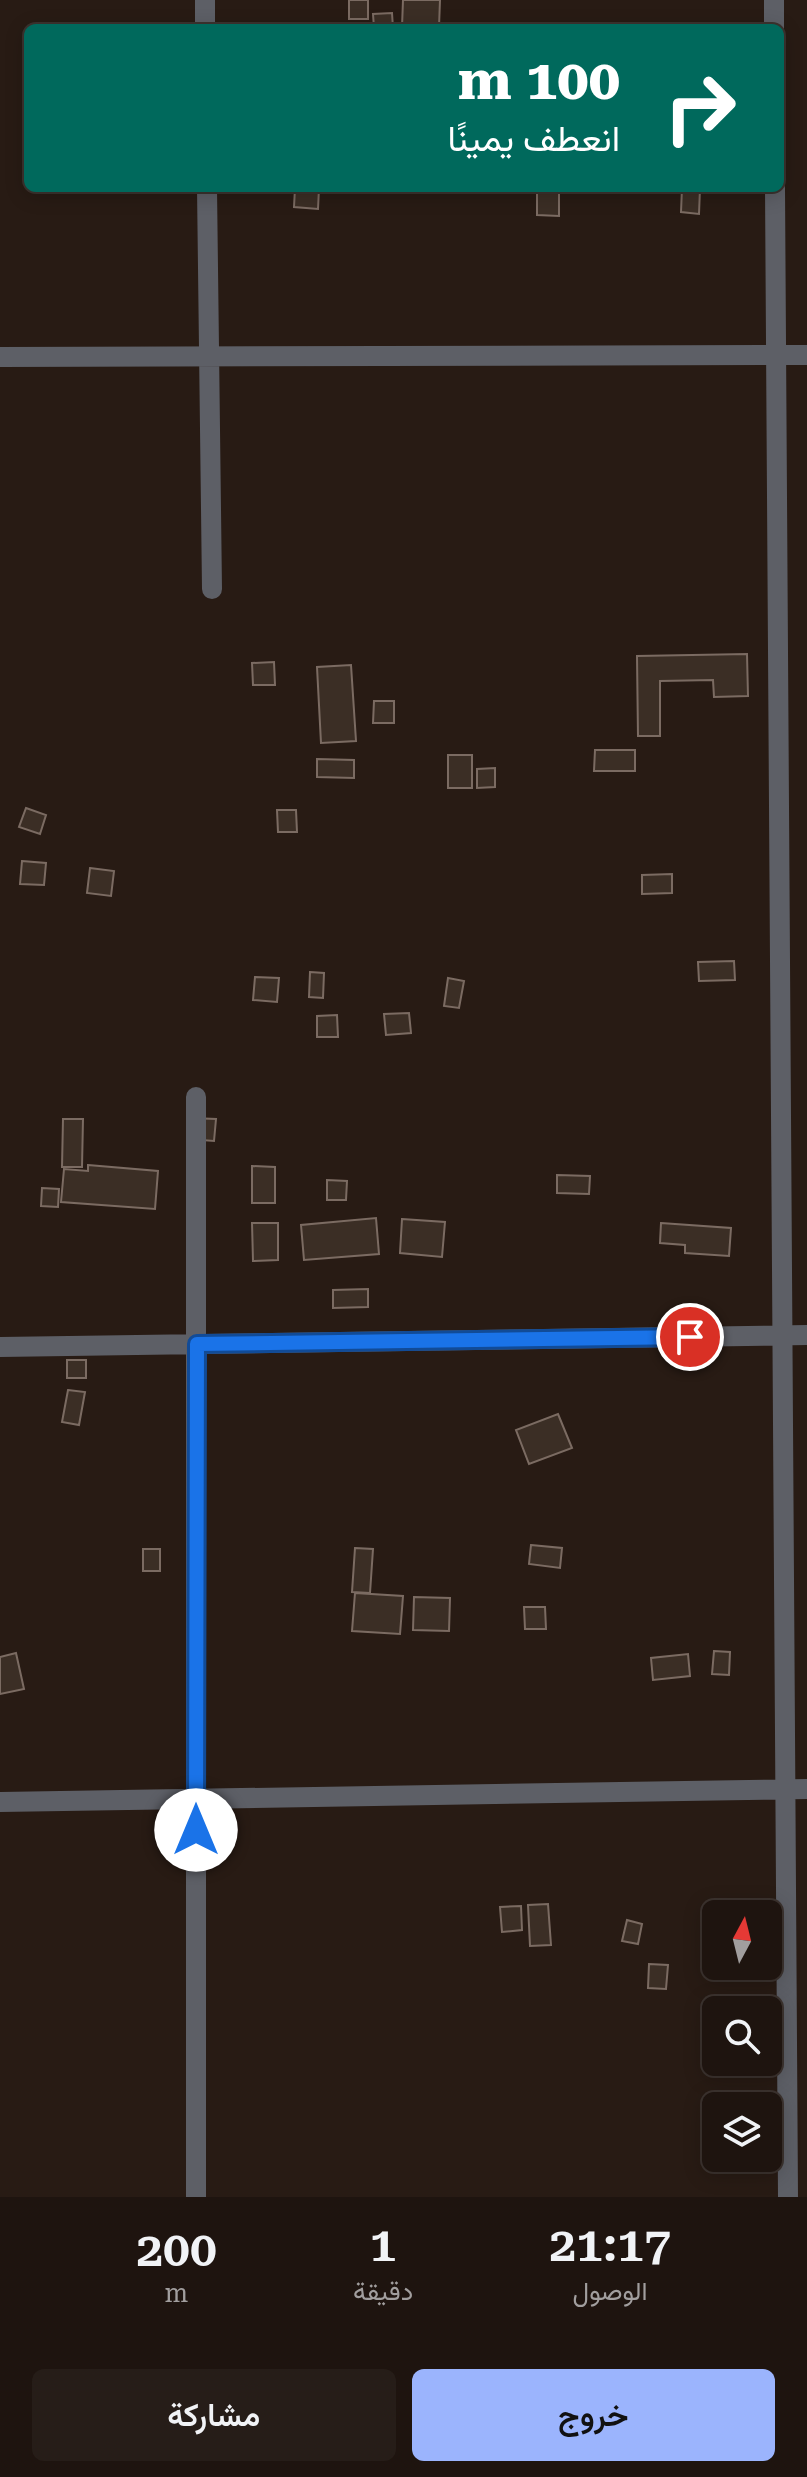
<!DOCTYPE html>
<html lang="ar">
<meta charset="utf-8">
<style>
:root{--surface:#1e140f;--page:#261d18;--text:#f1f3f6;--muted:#a19e9e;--line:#3c332f;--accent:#9bb4fd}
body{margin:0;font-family:"Roboto Serif",Vazirmatn,serif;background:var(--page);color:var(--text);direction:rtl;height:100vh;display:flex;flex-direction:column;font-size:30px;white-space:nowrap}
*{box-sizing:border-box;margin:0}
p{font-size:26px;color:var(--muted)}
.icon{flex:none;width:44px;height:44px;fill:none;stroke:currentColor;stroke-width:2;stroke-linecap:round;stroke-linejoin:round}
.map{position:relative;height:2197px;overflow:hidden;direction:ltr}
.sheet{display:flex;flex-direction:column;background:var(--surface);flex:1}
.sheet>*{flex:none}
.banner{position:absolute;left:24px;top:24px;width:760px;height:168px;border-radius:12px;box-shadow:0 4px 20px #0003,0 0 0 2px var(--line);direction:rtl;background:#00695c;color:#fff;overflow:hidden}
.needle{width:52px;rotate:7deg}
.fabs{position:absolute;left:702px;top:1900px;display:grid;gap:16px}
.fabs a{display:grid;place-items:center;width:80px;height:80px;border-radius:12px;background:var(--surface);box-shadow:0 4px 20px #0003,0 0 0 2px var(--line);font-size:40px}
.pin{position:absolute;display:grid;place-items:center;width:68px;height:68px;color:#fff;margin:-34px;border:4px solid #fff;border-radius:50%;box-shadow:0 2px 8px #0007}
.me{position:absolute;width:88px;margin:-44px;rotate:0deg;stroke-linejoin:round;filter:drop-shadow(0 0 6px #0008)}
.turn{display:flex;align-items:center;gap:28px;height:168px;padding:0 32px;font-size:36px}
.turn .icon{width:104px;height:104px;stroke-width:2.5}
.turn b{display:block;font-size:56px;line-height:68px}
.eta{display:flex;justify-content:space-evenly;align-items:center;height:136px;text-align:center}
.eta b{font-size:48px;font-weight:600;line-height:56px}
.primary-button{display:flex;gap:16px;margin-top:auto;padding:16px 32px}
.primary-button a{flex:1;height:92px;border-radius:12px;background:var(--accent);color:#111;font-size:32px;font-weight:600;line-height:92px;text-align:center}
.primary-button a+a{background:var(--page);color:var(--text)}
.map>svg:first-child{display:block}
</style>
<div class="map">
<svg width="807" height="2197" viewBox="0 0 807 2197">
<rect width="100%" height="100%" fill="#281b14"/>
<path fill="#3b2e25" stroke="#7b6b62" stroke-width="2" d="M 349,0 L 368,0 L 368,19 L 349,19 Z
M 403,0 L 440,0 L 439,27 L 402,27 Z
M 392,13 L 393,28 L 374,28 L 373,14 Z
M 295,188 L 319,188 L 318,209 L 294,207 Z
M 537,188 L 559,188 L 559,216 L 537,215 Z
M 682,188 L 700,188 L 699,214 L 681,212 Z
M 747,654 L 748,696 L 714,697 L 713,680 L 660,681 L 660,736 L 638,736 L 637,656 Z
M 274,662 L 275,685 L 253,685 L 252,663 Z
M 351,665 L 356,741 L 321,743 L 317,667 Z
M 374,701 L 394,701 L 394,723 L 373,723 Z
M 595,750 L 635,750 L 635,771 L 594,771 Z
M 448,755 L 472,755 L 472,788 L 448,788 Z
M 317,759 L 354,760 L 354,778 L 317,777 Z
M 495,768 L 495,787 L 477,788 L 477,769 Z
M 26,808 L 46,815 L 40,834 L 19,827 Z
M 277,810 L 296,810 L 297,832 L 278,832 Z
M 22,861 L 46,863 L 44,885 L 20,884 Z
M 90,868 L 114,871 L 111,896 L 87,893 Z
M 672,874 L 672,893 L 642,894 L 642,875 Z
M 734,961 L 735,980 L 699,981 L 698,962 Z
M 310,972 L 324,973 L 323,998 L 309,997 Z
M 255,977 L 279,978 L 277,1002 L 253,1000 Z
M 448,978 L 464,981 L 459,1008 L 444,1006 Z
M 409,1013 L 411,1033 L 386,1035 L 384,1014 Z
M 337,1015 L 338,1037 L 317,1037 L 317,1016 Z
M 191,1118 L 216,1119 L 214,1141 L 189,1139 Z
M 63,1119 L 83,1119 L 82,1167 L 62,1167 Z
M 88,1165 L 158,1171 L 155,1209 L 61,1202 L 64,1169 L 88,1171 Z
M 252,1166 L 275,1167 L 275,1203 L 252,1203 Z
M 557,1175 L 590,1176 L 589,1194 L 557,1193 Z
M 327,1180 L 347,1181 L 346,1200 L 327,1200 Z
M 42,1188 L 59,1189 L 58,1207 L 41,1206 Z
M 376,1218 L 379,1254 L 304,1260 L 301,1225 Z
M 402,1219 L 445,1222 L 442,1257 L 400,1253 Z
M 252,1223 L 278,1223 L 278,1260 L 253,1261 Z
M 661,1223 L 731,1228 L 729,1256 L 685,1253 L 685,1245 L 660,1243 Z
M 368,1289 L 368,1307 L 333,1308 L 333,1290 Z
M 67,1360 L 86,1360 L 86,1378 L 67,1378 Z
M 68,1390 L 85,1392 L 79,1425 L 62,1422 Z
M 558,1414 L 572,1448 L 529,1464 L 516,1430 Z
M 531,1545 L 562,1548 L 560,1568 L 529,1564 Z
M 355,1548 L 373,1549 L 370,1593 L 352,1592 Z
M 143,1549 L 160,1549 L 160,1571 L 143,1571 Z
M 355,1593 L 403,1596 L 400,1634 L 352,1631 Z
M 414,1597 L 450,1598 L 449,1631 L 413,1630 Z
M 524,1607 L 545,1607 L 546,1629 L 525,1629 Z
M 714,1651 L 730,1652 L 729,1675 L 712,1674 Z
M 16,1653 L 24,1689 L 0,1694 L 0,1657 Z
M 688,1654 L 690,1676 L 653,1680 L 651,1658 Z
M 548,1904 L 551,1945 L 530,1946 L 528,1905 Z
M 521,1906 L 522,1930 L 502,1932 L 500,1907 Z
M 627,1920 L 642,1924 L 638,1944 L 622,1941 Z
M 649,1964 L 668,1965 L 666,1989 L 648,1988 Z"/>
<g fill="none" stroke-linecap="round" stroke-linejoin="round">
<path stroke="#5d5f66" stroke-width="20" d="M 205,0 L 205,28
M 774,0 L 774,28
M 207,188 L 212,589
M 775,188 L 788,2197
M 0,357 L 807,355
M 0,1347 L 807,1335
M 0,1802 L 807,1789
M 196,2197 L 196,1097"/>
</g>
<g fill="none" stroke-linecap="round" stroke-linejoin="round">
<g stroke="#114b97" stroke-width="20">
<path id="route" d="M 196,1830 L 197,1344 L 690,1337"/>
</g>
<use href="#route" stroke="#1a73e8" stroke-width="14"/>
</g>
</svg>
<div class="fabs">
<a><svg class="needle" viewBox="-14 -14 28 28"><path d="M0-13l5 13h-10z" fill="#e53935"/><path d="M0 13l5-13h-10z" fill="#a19e9e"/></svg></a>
<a><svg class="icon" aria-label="search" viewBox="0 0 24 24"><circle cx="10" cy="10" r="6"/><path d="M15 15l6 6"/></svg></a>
<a><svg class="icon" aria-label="layers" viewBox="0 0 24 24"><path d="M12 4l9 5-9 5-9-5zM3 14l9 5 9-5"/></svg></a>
</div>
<div class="pin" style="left:690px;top:1337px;background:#d93025"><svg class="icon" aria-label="arrive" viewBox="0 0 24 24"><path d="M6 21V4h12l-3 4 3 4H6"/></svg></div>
<svg class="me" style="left:196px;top:1830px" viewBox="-20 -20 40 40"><circle r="19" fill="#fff"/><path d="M0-13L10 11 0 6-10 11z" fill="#1a73e8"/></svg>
<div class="banner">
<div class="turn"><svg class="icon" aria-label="right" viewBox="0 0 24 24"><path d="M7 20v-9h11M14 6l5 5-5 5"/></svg><div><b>100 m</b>انعطف يمينًا</div></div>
</div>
</div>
<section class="sheet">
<div class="eta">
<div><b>21:17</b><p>الوصول</p></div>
<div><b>1</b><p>دقيقة</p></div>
<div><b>200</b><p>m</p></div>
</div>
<div class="primary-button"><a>خروج</a><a>مشاركة</a></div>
</section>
